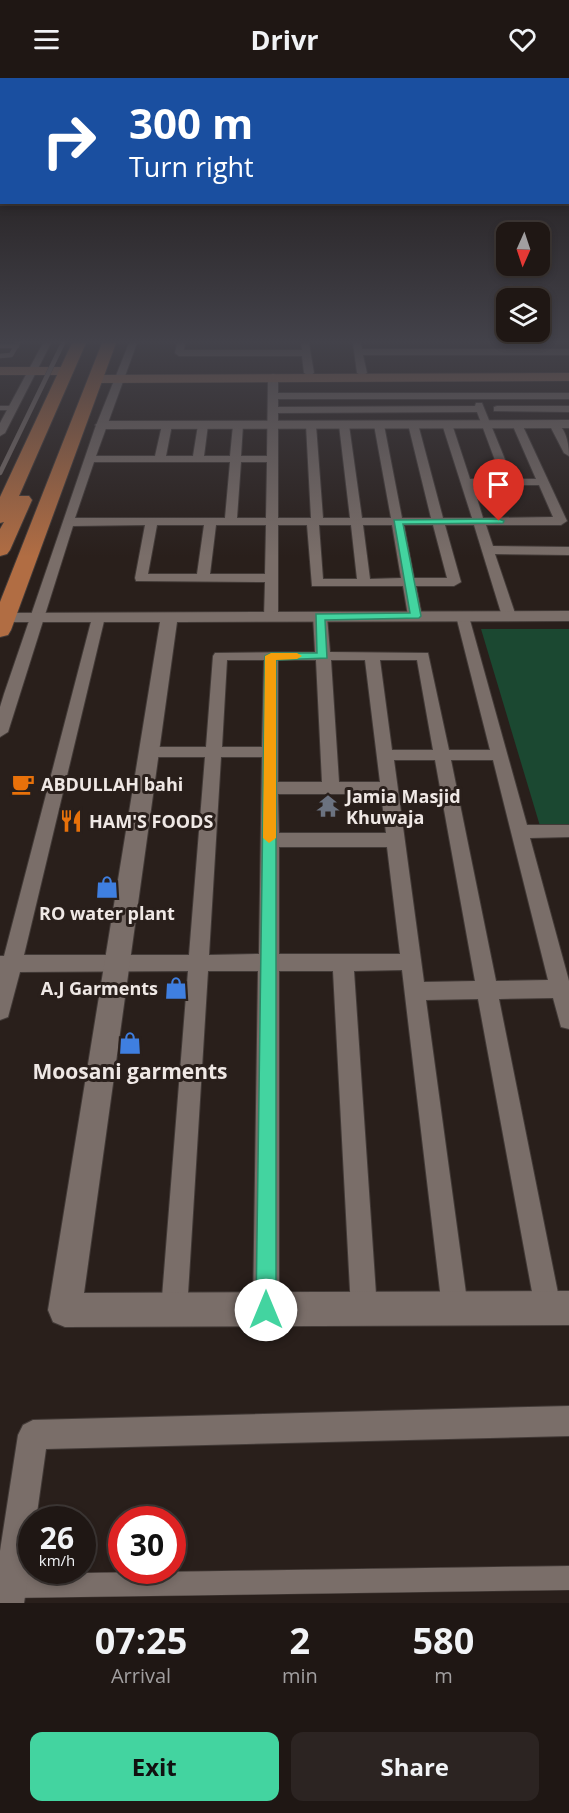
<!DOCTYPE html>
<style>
:root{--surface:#1f1714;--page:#2c2422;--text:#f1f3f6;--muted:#a19fa0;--line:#3c3634;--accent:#43d4a0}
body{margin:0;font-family:"Open Sans",sans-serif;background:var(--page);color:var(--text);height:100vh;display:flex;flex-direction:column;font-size:22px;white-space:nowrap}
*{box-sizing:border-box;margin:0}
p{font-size:20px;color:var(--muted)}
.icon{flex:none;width:33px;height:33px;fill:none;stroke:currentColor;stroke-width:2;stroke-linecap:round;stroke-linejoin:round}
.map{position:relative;height:1525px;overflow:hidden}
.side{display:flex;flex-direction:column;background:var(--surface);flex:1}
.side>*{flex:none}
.guide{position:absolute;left:0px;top:0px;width:570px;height:126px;box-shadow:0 3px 9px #0003,0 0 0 2px var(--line);background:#1a4fa0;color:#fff;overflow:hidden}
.needle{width:39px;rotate:183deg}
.controls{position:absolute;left:496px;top:144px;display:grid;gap:12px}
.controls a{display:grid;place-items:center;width:54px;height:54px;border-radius:12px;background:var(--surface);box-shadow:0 3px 9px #0003,0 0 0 2px var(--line);font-size:30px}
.speed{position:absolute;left:18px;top:1428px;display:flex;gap:12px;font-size:30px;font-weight:700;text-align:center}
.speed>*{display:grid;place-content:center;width:78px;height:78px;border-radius:50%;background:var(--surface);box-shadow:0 3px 9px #0003,0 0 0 2px var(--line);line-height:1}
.speed small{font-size:15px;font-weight:400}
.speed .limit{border:9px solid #d22;background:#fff;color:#111}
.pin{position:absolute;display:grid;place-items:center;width:51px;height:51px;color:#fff;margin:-62px -26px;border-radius:50% 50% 50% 0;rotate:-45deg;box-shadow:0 0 6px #0007}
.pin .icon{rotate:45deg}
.me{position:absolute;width:66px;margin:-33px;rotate:0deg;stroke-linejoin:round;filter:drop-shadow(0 0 4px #0008)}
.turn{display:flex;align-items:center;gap:21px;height:126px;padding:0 30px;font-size:27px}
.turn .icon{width:78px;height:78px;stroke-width:2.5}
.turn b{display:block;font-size:42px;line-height:51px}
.eta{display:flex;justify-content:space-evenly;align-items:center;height:102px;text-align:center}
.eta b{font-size:36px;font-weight:700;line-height:42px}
.primary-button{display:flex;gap:12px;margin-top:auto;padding:12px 30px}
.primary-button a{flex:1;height:69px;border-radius:12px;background:var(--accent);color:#111;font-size:24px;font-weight:700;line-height:69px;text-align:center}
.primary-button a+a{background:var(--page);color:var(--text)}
header{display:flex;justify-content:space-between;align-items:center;height:78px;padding:0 30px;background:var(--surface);font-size:27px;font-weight:700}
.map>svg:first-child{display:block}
</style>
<header><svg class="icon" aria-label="menu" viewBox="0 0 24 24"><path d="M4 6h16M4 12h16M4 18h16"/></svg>Drivr<svg class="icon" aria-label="heart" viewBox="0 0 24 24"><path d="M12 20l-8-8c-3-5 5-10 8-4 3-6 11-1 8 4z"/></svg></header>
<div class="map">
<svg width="569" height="1525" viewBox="0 0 569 1525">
<rect width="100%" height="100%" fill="#291f1b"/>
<path fill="#1b4831" d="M 481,551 L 569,551 L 569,747 L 540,748 Z"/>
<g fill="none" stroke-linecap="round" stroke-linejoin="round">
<g stroke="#423a37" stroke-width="5">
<path id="service" d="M 0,268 L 17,268
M 0,278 L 11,277 L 18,265
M 0,330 L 13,330"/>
</g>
<g stroke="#423a37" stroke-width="1">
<path id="pedestrian" d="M 569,1488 L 569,1512 L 11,1520 L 2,1517 L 0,1505 L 2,1499 L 11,1496 Z"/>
</g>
<g stroke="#423a37" stroke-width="2">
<path id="minor" d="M 43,265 L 51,265 L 5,355 L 0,358 L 0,345 Z
M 129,265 L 137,265 L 96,378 L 155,378 L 162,347 L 167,344 L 172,347 L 166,378 L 193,378 L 198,347 L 203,344 L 208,347 L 204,378 L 230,378 L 233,347 L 238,344 L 243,347 L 241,378 L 267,378 L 268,299 L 273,296 L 278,299 L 278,315 L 569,315 L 569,321 L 278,321 L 278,329 L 475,328 L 476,325 L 482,325 L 513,401 L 536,401 L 512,346 L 521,344 L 567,443 L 561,447 L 486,447 L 493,468 L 569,469 L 569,477 L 495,476 L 516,538 L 509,542 L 502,538 L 474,447 L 445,447 L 461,504 L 454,508 L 416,508 L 422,538 L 415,542 L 408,538 L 403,508 L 312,508 L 307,447 L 278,447 L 278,539 L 271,543 L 264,539 L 265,504 L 136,503 L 135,500 L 145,447 L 73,448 L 8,654 L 0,659 L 0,629 L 4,616 L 95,350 ZM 477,334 L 502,401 L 470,401 L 452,346 L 447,343 L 442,346 L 472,440 L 443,440 L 418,346 L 413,343 L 408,346 L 431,440 L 402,440 L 384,347 L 379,344 L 374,347 L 391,440 L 362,440 L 349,347 L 344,344 L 339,347 L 350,440 L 323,440 L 316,347 L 311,344 L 306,347 L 311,440 L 278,440 L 278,335 ZM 94,384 L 230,384 L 225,440 L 75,440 ZM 241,384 L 267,384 L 266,440 L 237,440 ZM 473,407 L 539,407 L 553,439 L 483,440 ZM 157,447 L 204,447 L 197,496 L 148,496 ZM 216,447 L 266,447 L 265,496 L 210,496 ZM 319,447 L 351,447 L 357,501 L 323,501 ZM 363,447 L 392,447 L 401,500 L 370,501 ZM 404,447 L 433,447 L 447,500 L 414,500 Z
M 177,265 L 185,265 L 184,272 L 302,272 L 301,265 L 309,265 L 314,295 L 309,298 L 304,295 L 302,278 L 179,278 L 175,275 Z
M 353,265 L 361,265 L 362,271 L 569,271 L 569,277 L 363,277 L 367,295 L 362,298 L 357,295 Z
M 497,328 L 569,328 L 569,334 L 494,333 L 494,329 Z
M 554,343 C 566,349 569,366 569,378 L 564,375 L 549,346 Z
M 320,534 L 327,538 L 330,574 L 428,575 L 449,672 L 490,672 L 456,538 L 458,535 L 468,535 L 527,747 L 569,747 L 569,759 L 530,760 L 569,903 L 569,951 L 561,949 L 553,920 L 499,921 L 561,1230 L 558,1240 L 548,1243 L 538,1240 L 535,1230 L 478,921 L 426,922 L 468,1230 L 465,1240 L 455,1243 L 445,1240 L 442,1230 L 402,892 L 354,893 L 377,1231 L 374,1241 L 364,1244 L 354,1241 L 351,1231 L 333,893 L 279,893 L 279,1231 L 276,1241 L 266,1244 L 256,1241 L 253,1231 L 258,893 L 208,893 L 187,1232 L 184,1242 L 174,1245 L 164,1242 L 161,1232 L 188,893 L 20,894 L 8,939 L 0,942 L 0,878 L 4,878 L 93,536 L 103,536 L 105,539 L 24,877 L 189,877 L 205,679 L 149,679 L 143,678 L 141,674 L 143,670 L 149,669 L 206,669 L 213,578 L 215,575 L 315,574 L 313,538 ZM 227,582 L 264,582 L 262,669 L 222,669 ZM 278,582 L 316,582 L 322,704 L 278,704 ZM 331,582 L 365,582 L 380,704 L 339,704 ZM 380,582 L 417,582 L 433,672 L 392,672 ZM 221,679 L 262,679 L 259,876 L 209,877 ZM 394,682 L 435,682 L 475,903 L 424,904 ZM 451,682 L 493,682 L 548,902 L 496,903 ZM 278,716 L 381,716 L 386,755 L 279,755 ZM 279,769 L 387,769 L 400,876 L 279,876 Z
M 569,1328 L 569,1358 L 46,1371 L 36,1442 L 32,1442 L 32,1473 L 24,1525 L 0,1525 L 0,1473 L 18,1357 L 23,1347 L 33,1342 Z"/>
</g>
<g stroke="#423a37" stroke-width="2">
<path id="tertiary" d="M 569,342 L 569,350 L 101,351 L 95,347 L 101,343 Z
M 569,533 L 569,543 L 177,544 L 84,1215 L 569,1213 L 569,1247 L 65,1249 L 53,1244 L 48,1232 L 160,544 L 5,544 L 0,543 L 0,535 Z"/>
</g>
<g stroke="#423a37" stroke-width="1">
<path id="secondary" d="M 0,289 L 67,289 L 73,293 L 67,297 L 0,297 Z
M 569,295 L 569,303 L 96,305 L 90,301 L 96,297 Z"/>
</g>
<g stroke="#423a37" stroke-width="2">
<path id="primary" d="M 72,265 L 86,265 L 19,418 L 29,418 L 32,422 L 10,472 L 7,476 L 0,478 L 0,451 L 4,444 L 0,445 L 0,419 Z
M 102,265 L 116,265 L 11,552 L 8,557 L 0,559 L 0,524 Z"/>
</g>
<use href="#service" stroke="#7a6e69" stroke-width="4.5"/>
<use href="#pedestrian" fill="#7a6e69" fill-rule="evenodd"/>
<use href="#minor" fill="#7a6e69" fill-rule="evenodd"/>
<use href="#tertiary" fill="#7a6e69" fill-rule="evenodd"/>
<use href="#secondary" fill="#956d56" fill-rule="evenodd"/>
<use href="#primary" fill="#b16d43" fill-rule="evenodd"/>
<g stroke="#423a37" stroke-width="5" stroke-linecap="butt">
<path id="service-bridge" d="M 0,395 L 63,265"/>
</g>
<use href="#service-bridge" stroke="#7a6e69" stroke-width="4.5"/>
</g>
<linearGradient id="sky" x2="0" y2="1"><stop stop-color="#17110f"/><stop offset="0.55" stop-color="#43424a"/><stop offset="1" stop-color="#43424a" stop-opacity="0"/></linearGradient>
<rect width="569" height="479" fill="url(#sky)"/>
<path fill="#43d4a0" stroke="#2c8a68" stroke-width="1.5" d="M 499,441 L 504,443 L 503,445 L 403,446 L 421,538 L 419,540 L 325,542 L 327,580 L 276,582 L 276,1232 L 273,1239 L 266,1242 L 259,1239 L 256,1232 L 265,578 L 271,575 L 317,575 L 316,536 L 410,535 L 394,442 Z"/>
<path fill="#f59e0b" d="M 271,575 L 297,575 L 302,578 L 297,581 L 276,582 L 276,760 L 269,765 L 263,760 L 265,578 Z"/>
<defs>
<g id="cafe-bare" transform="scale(1.8)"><path d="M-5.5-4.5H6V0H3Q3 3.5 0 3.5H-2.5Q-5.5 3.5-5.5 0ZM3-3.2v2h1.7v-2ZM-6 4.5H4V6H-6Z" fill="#e8710a" stroke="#291f1b" stroke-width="2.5" paint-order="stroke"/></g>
<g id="temple-bare" transform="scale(1.8)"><path d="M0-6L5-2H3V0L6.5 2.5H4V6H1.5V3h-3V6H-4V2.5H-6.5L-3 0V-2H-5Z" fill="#6b7280" stroke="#291f1b" stroke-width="2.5" paint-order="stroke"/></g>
<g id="restaurant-bare" transform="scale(1.8)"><path d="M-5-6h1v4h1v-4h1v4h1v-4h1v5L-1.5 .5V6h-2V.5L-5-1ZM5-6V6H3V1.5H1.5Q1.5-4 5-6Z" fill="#e8710a" stroke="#291f1b" stroke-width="2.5" paint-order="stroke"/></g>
<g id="shop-bare" transform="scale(1.8)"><path d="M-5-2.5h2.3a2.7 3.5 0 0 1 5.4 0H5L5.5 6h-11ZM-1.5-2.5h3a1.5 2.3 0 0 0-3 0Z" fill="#3f7fe0" stroke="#291f1b" stroke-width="2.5" paint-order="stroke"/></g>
</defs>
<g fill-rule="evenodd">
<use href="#cafe-bare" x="23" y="706"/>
<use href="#temple-bare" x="328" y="728"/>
<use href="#restaurant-bare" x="71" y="743"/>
<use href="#shop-bare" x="107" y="809"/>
<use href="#shop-bare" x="176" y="910"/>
<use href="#shop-bare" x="130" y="965"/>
</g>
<g text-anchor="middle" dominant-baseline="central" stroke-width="6" stroke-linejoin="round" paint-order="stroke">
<g font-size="18" font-weight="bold" fill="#efe8e5" stroke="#291f1b" text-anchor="start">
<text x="41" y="706">ABDULLAH bahi</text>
<text x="346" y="718">Jamia Masjid<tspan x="346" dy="21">Khuwaja</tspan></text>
<text x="89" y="743">HAM'S FOODS</text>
<text x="107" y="835" text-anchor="middle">RO water plant</text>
<text x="158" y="910" text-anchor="end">A.J Garments</text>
</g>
<g font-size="21" font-weight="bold" fill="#efe8e5" stroke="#291f1b">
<text x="130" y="993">Moosani garments</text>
</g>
</g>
</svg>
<div class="controls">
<a><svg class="needle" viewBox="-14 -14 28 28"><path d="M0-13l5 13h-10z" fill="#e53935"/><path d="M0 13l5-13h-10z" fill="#a19fa0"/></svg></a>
<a><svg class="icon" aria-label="layers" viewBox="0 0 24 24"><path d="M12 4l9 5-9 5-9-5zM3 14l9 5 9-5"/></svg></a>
</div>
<div class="speed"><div>26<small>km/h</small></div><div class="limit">30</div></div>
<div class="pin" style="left:499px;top:443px;background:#d93025"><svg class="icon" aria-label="arrive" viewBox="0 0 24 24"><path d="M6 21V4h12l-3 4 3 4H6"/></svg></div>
<svg class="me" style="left:266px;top:1232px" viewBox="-20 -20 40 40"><circle r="19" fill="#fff"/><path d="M0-13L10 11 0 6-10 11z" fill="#43d4a0"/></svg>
<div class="guide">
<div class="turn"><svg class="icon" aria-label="right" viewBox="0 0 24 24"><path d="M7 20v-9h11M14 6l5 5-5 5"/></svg><div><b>300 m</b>Turn right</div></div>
</div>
</div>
<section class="side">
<div class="eta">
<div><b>07:25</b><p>Arrival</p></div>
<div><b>2</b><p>min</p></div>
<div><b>580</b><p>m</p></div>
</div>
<div class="primary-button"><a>Exit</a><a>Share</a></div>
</section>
